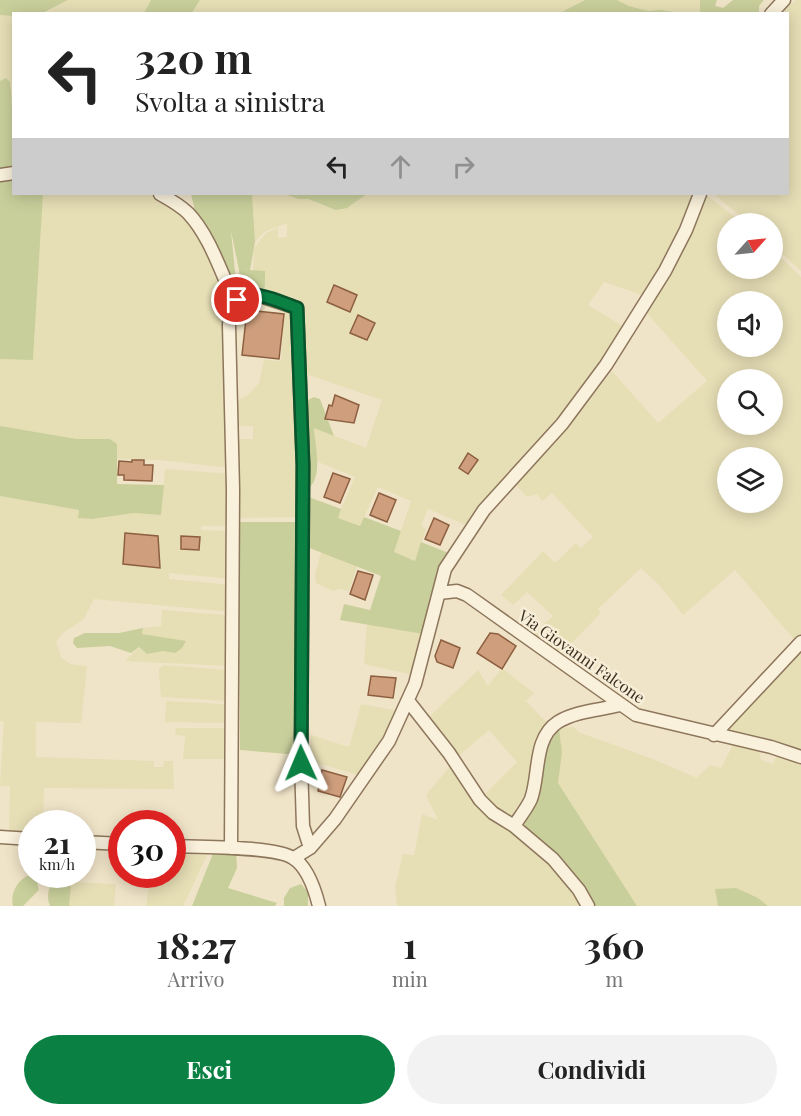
<!DOCTYPE html>
<html lang="it">
<style>
:root{--surface:#fff;--page:#f2f2f2;--text:#222;--muted:#767676;--accent:#0b8043}
body{margin:0;font-family:"Playfair Display",serif;background:var(--page);color:var(--text);height:100vh;display:flex;flex-direction:column;font-size:22px;white-space:nowrap}
*{box-sizing:border-box;margin:0}
p{font-size:20px;color:var(--muted)}
.icon{flex:none;width:33px;height:33px;fill:none;stroke:currentColor;stroke-width:2;stroke-linecap:round;stroke-linejoin:round}
.map{position:relative;height:906px;overflow:hidden}
.panel{display:flex;flex-direction:column;background:var(--surface);flex:1}
.panel>*{flex:none}
.banner{position:absolute;left:12px;top:12px;width:777px;height:183px;border-radius:0px;box-shadow:0 3px 15px #0003;background:#fff;color:var(--text);overflow:hidden}
.needle{width:39px;rotate:63deg}
.buttons{position:absolute;left:717px;top:213px;display:grid;gap:12px}
.buttons a{display:grid;place-items:center;width:66px;height:66px;border-radius:50%;background:var(--surface);box-shadow:0 3px 15px #0003;font-size:30px}
.speed{position:absolute;left:18px;top:810px;display:flex;gap:12px;font-size:30px;font-weight:700;text-align:center}
.speed>*{display:grid;place-content:center;width:78px;height:78px;border-radius:50%;background:var(--surface);box-shadow:0 3px 15px #0003;line-height:1}
.speed small{font-size:15px;font-weight:400}
.speed .limit{border:9px solid #d22;background:#fff;color:#111}
.pin{position:absolute;display:grid;place-items:center;width:51px;height:51px;color:#fff;margin:-26px;border:3px solid #fff;border-radius:50%;box-shadow:0 2px 6px #0007}
.me{position:absolute;width:66px;margin:-33px;rotate:359deg;stroke-linejoin:round;filter:drop-shadow(0 0 4px #0008)}
.turn{display:flex;align-items:center;gap:21px;height:126px;padding:0 24px;font-size:27px}
.turn .icon{width:78px;height:78px;stroke-width:2.5}
.turn b{display:block;font-size:42px;line-height:51px}
.lanes{display:flex;align-items:center;height:57px;padding:0 24px;background:#0003;justify-content:center;gap:30px;direction:ltr}
.lanes .off{opacity:.35}
.eta{display:flex;justify-content:space-evenly;align-items:center;height:102px;text-align:center}
.eta b{font-size:36px;font-weight:700;line-height:42px}
.primary-button{display:flex;gap:12px;margin-top:auto;padding:12px 24px}
.primary-button a{flex:1;height:69px;border-radius:36px;background:var(--accent);color:#fff;font-size:24px;font-weight:700;line-height:69px;text-align:center}
.primary-button a+a{background:var(--page);color:var(--text)}
.map>svg:first-child{display:block}
</style>
<div class="map">
<svg width="801" height="906" viewBox="0 0 801 906">
<rect width="100%" height="100%" fill="#f0e4c8"/>
<path fill="#e6deb5" fill-rule="evenodd" d="M 68,0 L 151,0 L 144,13 L 43,14 Z
M 200,0 L 585,0 L 560,14 L 192,14 Z
M 617,0 L 700,0 L 700,13 L 648,11 L 629,6 Z
M 796,0 L 801,0 L 801,271 L 773,245 L 772,224 L 749,223 L 714,194 L 788,194 L 788,14 L 781,13 Z
M 0,15 L 13,16 L 13,107 L 9,95 L 10,86 L 0,81 Z
M 43,194 L 157,194 L 193,221 L 230,302 L 232,468 L 159,460 L 117,459 L 117,444 L 110,439 L 77,439 L 0,426 L 0,359 L 33,359 Z
M 252,194 L 285,194 L 298,199 L 308,199 L 322,205 L 347,208 L 367,194 L 694,194 L 685,222 L 645,296 L 604,282 L 588,305 L 627,329 L 599,372 L 469,526 L 428,509 L 421,526 L 426,529 L 415,561 L 394,552 L 411,501 L 378,487 L 360,526 L 337,518 L 355,477 L 316,461 L 314,428 L 366,448 L 382,400 L 303,373 L 301,311 L 254,291 L 264,290 L 265,283 L 265,276 L 253,270 L 254,248 L 266,233 L 278,228 L 278,238 L 287,237 L 287,223 L 264,232 L 255,242 Z
M 705,194 L 742,223 L 728,224 L 728,268 L 772,268 L 773,250 L 801,277 L 801,640 L 798,644 L 735,570 L 683,615 L 660,586 L 641,568 L 598,609 L 601,613 L 560,655 L 532,635 L 553,616 L 527,592 L 513,605 L 501,595 L 543,551 L 555,563 L 576,543 L 581,548 L 593,537 L 552,493 L 542,501 L 537,494 L 527,497 L 513,482 L 565,430 L 612,371 L 658,423 L 707,381 L 646,312 L 676,264 ZM 728,302 L 772,302 L 772,346 L 728,346 ZM 728,380 L 772,380 L 772,424 L 728,424 ZM 728,458 L 772,458 L 772,502 L 728,502 Z
M 284,306 L 292,309 L 301,517 L 237,518 L 235,439 L 253,439 L 253,426 L 236,426 L 236,401 L 248,395 L 259,383 L 264,360 L 281,361 Z
M 165,469 L 231,474 L 231,526 L 201,526 L 201,530 L 224,531 L 231,533 L 231,579 L 169,573 L 169,579 L 232,585 L 231,612 L 94,599 L 84,619 L 63,633 L 56,642 L 61,657 L 70,664 L 87,666 L 81,723 L 36,722 L 36,757 L 154,761 L 154,767 L 163,767 L 164,761 L 173,761 L 174,789 L 44,788 L 43,823 L 32,824 L 31,834 L 9,833 L 10,786 L 0,786 L 4,722 L 0,721 L 0,496 L 79,510 L 78,518 L 92,519 L 134,513 L 161,515 Z
M 321,552 L 357,566 L 349,591 L 339,589 L 333,591 L 316,583 L 315,575 Z
M 162,610 L 225,615 L 231,618 L 228,666 L 125,661 L 139,647 L 147,654 L 163,651 L 169,652 L 161,638 L 142,634 L 143,628 L 161,626 Z
M 367,624 L 423,634 L 413,675 L 364,664 Z
M 801,647 L 801,753 L 727,733 L 724,728 Z
M 164,665 L 225,670 L 231,674 L 230,701 L 161,697 L 159,674 L 159,669 Z
M 502,668 L 534,693 L 526,701 L 551,727 L 530,797 L 512,823 L 482,797 L 517,762 L 489,730 L 457,757 L 428,718 L 478,670 L 488,686 Z
M 166,701 L 222,704 L 230,707 L 230,723 L 165,722 Z
M 361,704 L 399,711 L 358,775 L 311,761 L 311,735 L 349,747 Z
M 574,727 L 578,732 L 653,759 L 697,778 L 710,765 L 721,768 L 735,741 L 764,747 L 760,754 L 761,760 L 773,764 L 778,752 L 801,760 L 801,906 L 768,906 L 758,898 L 716,889 L 718,906 L 637,906 L 558,783 L 562,753 L 559,728 Z
M 176,728 L 224,728 L 230,732 L 230,759 L 183,759 L 185,736 L 175,735 Z
M 453,763 L 462,777 L 543,854 L 586,906 L 397,906 L 395,887 L 403,854 L 414,855 L 422,814 L 438,820 L 426,795 Z
M 173,853 L 207,855 L 183,906 L 146,906 L 151,875 L 172,874 Z
M 71,882 L 116,884 L 114,906 L 69,906 Z"/>
<path fill="#c9cf9b" d="M 0,0 L 68,0 L 43,13 L 14,14 L 13,16 L 0,15 Z
M 151,0 L 200,0 L 192,13 L 144,13 Z
M 585,0 L 617,0 L 629,6 L 648,11 L 661,10 L 680,13 L 560,13 Z
M 700,0 L 717,0 L 715,6 L 723,8 L 733,0 L 764,0 L 759,6 L 759,13 L 700,14 Z
M 6,78 L 10,82 C 13,111 13,140 13,170 L 0,172 L 0,81 Z
M 13,175 L 14,194 L 43,194 L 33,360 L 0,359 L 0,177 Z
M 191,194 L 252,194 L 255,242 L 250,270 L 265,271 L 265,286 L 263,291 L 248,290 L 240,284 L 239,270 L 231,231 L 237,291 L 232,291 L 197,219 Z
M 285,194 L 367,194 L 347,208 L 336,210 L 308,199 L 298,199 Z
M 314,397 L 320,399 L 334,436 L 314,428 C 315,445 323,476 309,488 L 306,485 L 304,407 L 308,400 Z
M 0,426 L 77,439 L 110,439 L 117,444 L 117,484 L 164,485 L 161,515 L 134,513 L 92,519 L 78,518 L 79,510 L 0,496 Z
M 306,496 L 341,509 L 338,518 L 360,526 L 364,517 L 401,531 L 394,552 L 415,561 L 421,542 L 451,554 L 430,596 L 423,634 L 340,620 L 344,604 L 370,610 L 381,576 L 307,547 Z
M 238,522 L 300,522 L 299,755 L 240,750 Z
M 143,628 L 142,634 L 186,641 L 182,648 L 175,653 L 163,651 L 147,654 L 139,647 L 131,653 L 110,646 L 77,648 L 73,643 L 74,638 L 85,633 L 119,633 Z
M 559,728 L 562,753 L 558,783 L 637,906 L 596,906 L 577,880 L 527,832 L 524,825 L 525,815 L 547,737 Z
M 214,851 L 236,851 L 237,868 L 228,888 L 277,903 L 275,906 L 192,906 Z
M 30,875 L 36,878 L 39,890 L 23,906 L 13,906 C 10,894 17,879 30,875 Z
M 59,875 L 72,875 L 69,906 L 50,906 C 45,894 50,883 59,875 Z
M 301,884 L 308,892 L 308,906 L 284,906 L 284,898 L 290,888 Z
M 736,888 L 758,898 L 768,906 L 718,906 L 715,889 Z"/>
<path fill="#cf9f7d" stroke="#8d5f41" stroke-width="1.5" d="M 334,285 L 357,295 L 350,312 L 327,302 Z
M 247,310 L 284,314 L 279,359 L 242,355 Z
M 358,315 L 375,323 L 367,340 L 350,333 Z
M 335,395 L 359,405 L 354,423 L 325,419 L 329,405 L 332,406 Z
M 468,453 L 478,460 L 468,474 L 459,468 Z
M 132,460 L 144,460 L 144,465 L 153,465 L 152,481 L 124,480 L 124,475 L 118,475 L 119,461 L 132,462 Z
M 333,473 L 350,479 L 340,503 L 324,497 Z
M 379,493 L 396,500 L 387,522 L 370,515 Z
M 434,518 L 449,525 L 440,545 L 425,539 Z
M 125,533 L 158,536 L 160,568 L 123,564 Z
M 181,536 L 200,537 L 199,550 L 181,549 Z
M 358,571 L 373,575 L 365,600 L 350,594 Z
M 490,633 L 498,634 L 516,646 L 502,669 L 477,653 Z
M 441,640 L 460,648 L 453,668 L 437,662 L 435,656 Z
M 371,676 L 396,678 L 393,698 L 368,695 Z
M 322,770 L 347,777 L 340,797 L 318,791 Z"/>
<g fill="none" stroke-linecap="round" stroke-linejoin="round">
<g stroke="#8d765c" stroke-width="15">
<path id="minor" d="M 771,14 L 784,0
M 0,175 L 14,173
M 160,194 C 169,199 180,205 188,213 C 210,236 221,273 235,302
M 439,593 L 457,591 L 467,595 L 636,715 L 771,747 L 801,757
M 409,702 L 449,753 L 480,800 L 493,813 L 514,826 L 553,859 L 579,890 L 588,906
M 714,735 L 801,642
M 514,826 C 519,818 527,808 531,799 C 540,775 533,738 558,722 C 576,711 600,710 620,705
M 0,837 L 32,839
M 82,842 L 122,844
M 172,846 C 197,847 275,846 293,858 C 308,867 315,890 319,906
M 231,848 L 233,489 L 229,325 L 231,305 L 243,295 L 254,294 L 297,308 L 303,465 L 301,763 L 303,826 L 310,848
M 294,858 L 310,848 L 335,819 L 389,741 L 415,684 L 445,569 L 484,510 L 562,424 L 606,365 L 665,271 L 686,230 L 700,194"/>
</g>
<use href="#minor" stroke="#faf1dc" stroke-width="12"/>
</g>
<g fill="none" stroke-linecap="round" stroke-linejoin="round">
<g stroke="#07532c" stroke-width="15">
<path id="route" d="M 237,300 C 253,288 280,302 297,308 L 303,465 L 301,763"/>
</g>
<use href="#route" stroke="#0b8043" stroke-width="10"/>
</g>
<g text-anchor="middle" dominant-baseline="central" stroke-width="5" stroke-linejoin="round" paint-order="stroke">
<g font-size="16" fill="#3d2e20" stroke="#f7eed8">
<text transform="translate(582 656) rotate(35)">Via Giovanni Falcone</text>
</g>
</g>
</svg>
<div class="buttons">
<a><svg class="needle" viewBox="-14 -14 28 28"><path d="M0-13l5 13h-10z" fill="#e53935"/><path d="M0 13l5-13h-10z" fill="#767676"/></svg></a>
<a><svg class="icon" aria-label="sound" viewBox="0 0 24 24"><path d="M4 9h4l5-4v14l-5-4H4zM17 9q2 3 0 6"/></svg></a>
<a><svg class="icon" aria-label="search" viewBox="0 0 24 24"><circle cx="10" cy="10" r="6"/><path d="M15 15l6 6"/></svg></a>
<a><svg class="icon" aria-label="layers" viewBox="0 0 24 24"><path d="M12 4l9 5-9 5-9-5zM3 14l9 5 9-5"/></svg></a>
</div>
<div class="speed"><div>21<small>km/h</small></div><div class="limit">30</div></div>
<div class="pin" style="left:237px;top:300px;background:#d93025"><svg class="icon" aria-label="arrive" viewBox="0 0 24 24"><path d="M6 21V4h12l-3 4 3 4H6"/></svg></div>
<svg class="me" style="left:301px;top:763px" viewBox="-20 -20 40 40"><path d="M0-17L14 15 0 8-14 15z" fill="#0b8043" stroke="#fff" stroke-width="4"/></svg>
<div class="banner">
<div class="turn"><svg class="icon" aria-label="left" viewBox="0 0 24 24"><path d="M17 20v-9H6M10 6l-5 5 5 5"/></svg><div><b>320 m</b>Svolta a sinistra</div></div>
<div class="lanes"><svg class="icon" aria-label="left" viewBox="0 0 24 24"><path d="M17 20v-9H6M10 6l-5 5 5 5"/></svg><svg class="icon off" aria-label="ahead" viewBox="0 0 24 24"><path d="M12 20V5M6 11l6-6 6 6"/></svg><svg class="icon off" aria-label="right" viewBox="0 0 24 24"><path d="M7 20v-9h11M14 6l5 5-5 5"/></svg></div>
</div>
</div>
<section class="panel">
<div class="eta">
<div><b>18:27</b><p>Arrivo</p></div>
<div><b>1</b><p>min</p></div>
<div><b>360</b><p>m</p></div>
</div>
<div class="primary-button"><a>Esci</a><a>Condividi</a></div>
</section>
